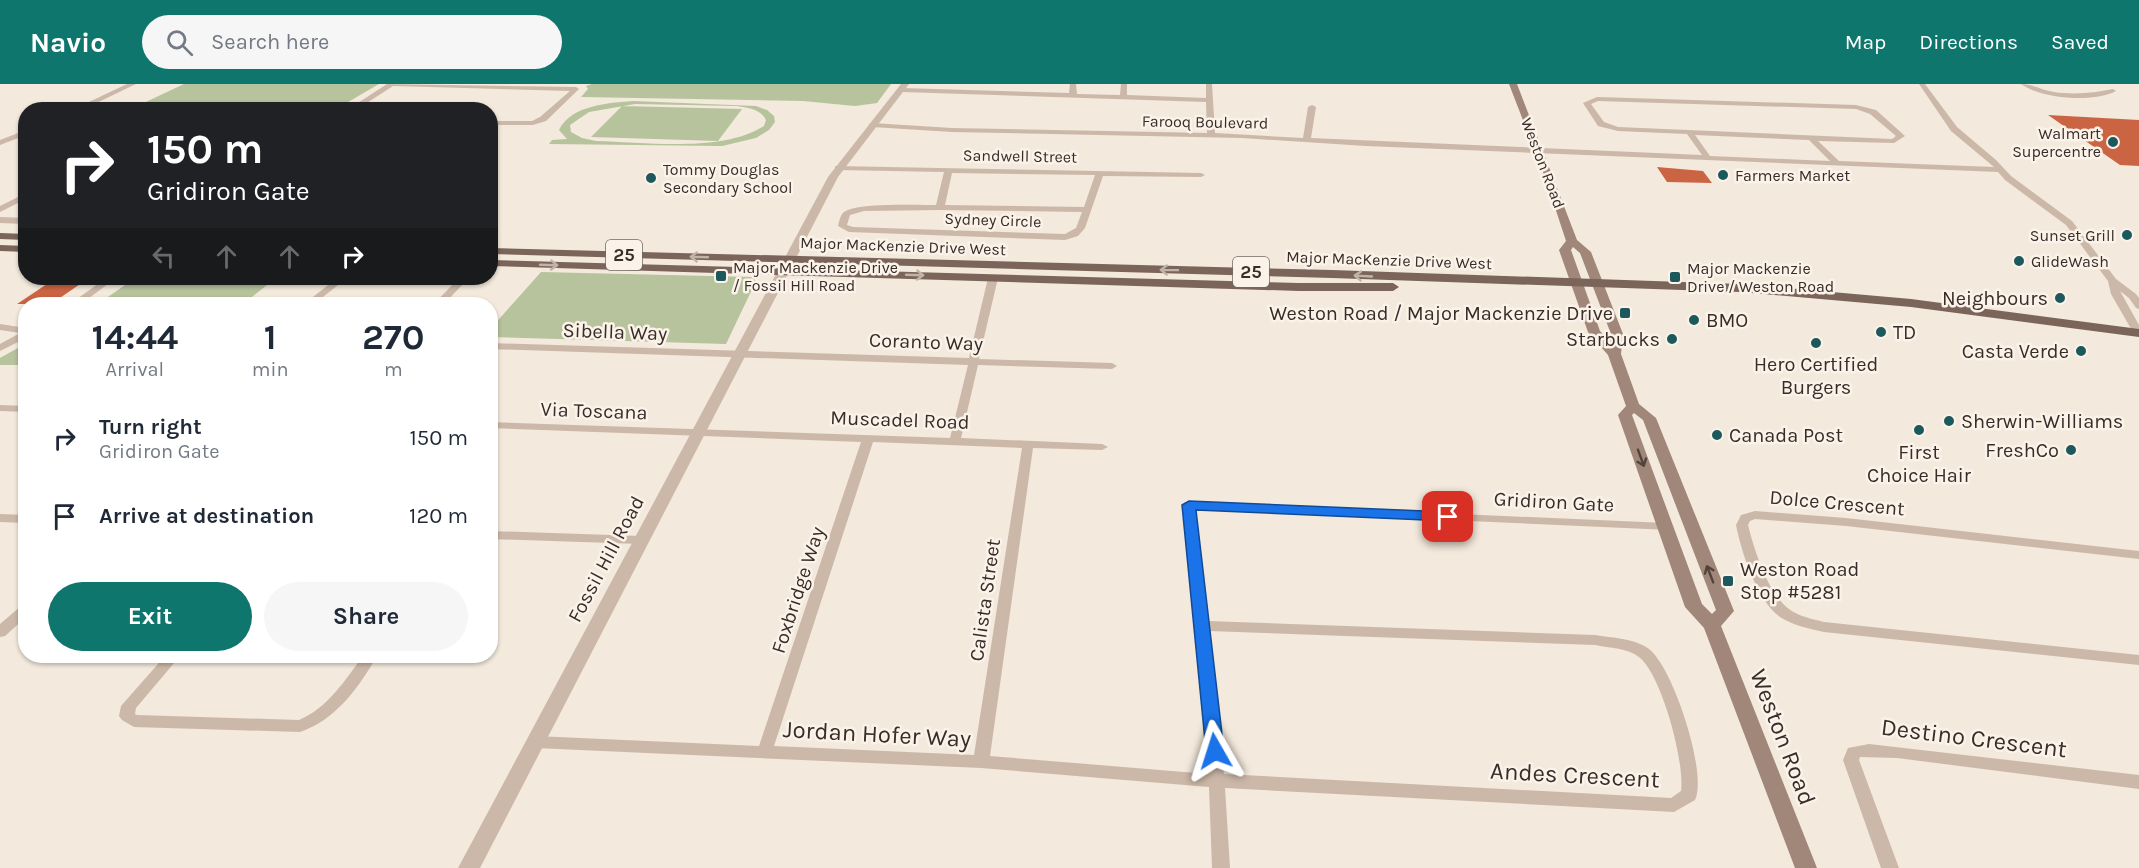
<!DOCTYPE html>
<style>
:root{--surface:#fff;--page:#f6f6f7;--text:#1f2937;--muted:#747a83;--accent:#0f766e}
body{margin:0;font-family:Karla,sans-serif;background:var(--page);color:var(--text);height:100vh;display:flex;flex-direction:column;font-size:22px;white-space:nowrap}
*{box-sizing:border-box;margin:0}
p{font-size:20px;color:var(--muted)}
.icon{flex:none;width:33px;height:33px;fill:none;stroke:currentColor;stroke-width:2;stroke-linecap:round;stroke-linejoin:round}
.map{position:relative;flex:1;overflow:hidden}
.panel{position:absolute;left:18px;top:213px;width:480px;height:366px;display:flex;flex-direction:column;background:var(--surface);border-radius:24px;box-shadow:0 2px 4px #0004}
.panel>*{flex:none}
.top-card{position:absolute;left:18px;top:18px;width:480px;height:183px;border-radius:24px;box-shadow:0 2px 4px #0004;background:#202124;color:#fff;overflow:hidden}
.pin{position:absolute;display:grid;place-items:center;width:51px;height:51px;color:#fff;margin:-26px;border-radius:12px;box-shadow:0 3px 9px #0006}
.me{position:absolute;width:66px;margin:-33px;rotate:354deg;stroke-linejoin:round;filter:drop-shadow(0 0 4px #0008)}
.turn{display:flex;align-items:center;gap:21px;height:126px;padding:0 30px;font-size:27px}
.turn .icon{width:78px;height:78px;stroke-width:2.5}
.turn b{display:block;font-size:42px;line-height:51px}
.lanes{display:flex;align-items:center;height:57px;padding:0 30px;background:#0003;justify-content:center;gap:30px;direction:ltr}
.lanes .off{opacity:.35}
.eta{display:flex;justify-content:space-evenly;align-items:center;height:102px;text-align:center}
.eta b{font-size:36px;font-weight:700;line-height:42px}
.action{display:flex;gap:12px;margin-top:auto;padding:12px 30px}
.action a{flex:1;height:69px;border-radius:36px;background:var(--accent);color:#fff;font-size:24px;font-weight:700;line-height:69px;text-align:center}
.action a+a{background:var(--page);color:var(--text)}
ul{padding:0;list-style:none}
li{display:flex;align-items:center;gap:18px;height:78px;padding:0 30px}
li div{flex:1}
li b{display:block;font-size:22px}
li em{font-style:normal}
header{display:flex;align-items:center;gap:36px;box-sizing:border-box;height:84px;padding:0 30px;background:var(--accent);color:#fff}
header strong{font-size:28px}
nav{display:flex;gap:33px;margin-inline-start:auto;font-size:21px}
.search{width:420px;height:54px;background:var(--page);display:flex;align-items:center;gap:15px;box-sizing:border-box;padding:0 21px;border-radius:33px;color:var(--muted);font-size:22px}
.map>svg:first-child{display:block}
</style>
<header>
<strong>Navio</strong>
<div class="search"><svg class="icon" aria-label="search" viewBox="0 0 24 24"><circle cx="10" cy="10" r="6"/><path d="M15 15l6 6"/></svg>Search here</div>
<nav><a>Map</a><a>Directions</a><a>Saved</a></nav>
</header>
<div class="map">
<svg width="2139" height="784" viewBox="0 0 2139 784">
<rect width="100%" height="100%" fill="#f3e9dc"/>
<path fill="#b6c39c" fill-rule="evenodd" d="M 184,0 L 379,0 L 336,25 L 131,25 Z
M 592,0 L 891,0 L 877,19 L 855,22 L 803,17 L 581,13 L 588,5 L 586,2 Z
M 633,17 L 756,22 L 767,26 L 774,32 L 775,38 L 769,46 L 756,54 L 722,62 L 549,60 L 552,56 L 567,55 L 559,46 C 571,21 609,19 633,17 ZM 635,20 L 737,22 C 748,24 761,25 766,36 L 764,42 C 721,69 646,58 596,57 L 582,54 L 571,48 L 570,41 L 589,28 Z
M 622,22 L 742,25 L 718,57 L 591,53 Z
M 541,188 L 752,193 L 756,197 L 726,260 L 491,253 L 491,244 Z
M 135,194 L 276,194 L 243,220 L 98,220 Z
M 25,260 L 25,281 L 0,281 L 0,274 Z"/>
<path fill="#cb6443" d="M 2048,31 L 2139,36 L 2139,82 L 2120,81 Z
M 1657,83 L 1703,87 L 1712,99 L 1667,98 Z
M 56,194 L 89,194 L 51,220 L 17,220 Z"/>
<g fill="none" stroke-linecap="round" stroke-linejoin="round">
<path fill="#ccb8a8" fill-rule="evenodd" d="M 127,0 L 136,0 L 82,26 L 72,26 Z
M 387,0 L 576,3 L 579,5 L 546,37 L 533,41 L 490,41 L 490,37 L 532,37 L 540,33 L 570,7 L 393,2 L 356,26 L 347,26 Z
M 1070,0 L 1076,0 L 1077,10 L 1120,11 L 1121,0 L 1127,0 L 1127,11 L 1206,14 L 1206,0 L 1212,0 L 1215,49 L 1303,54 L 1308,23 L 1312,21 L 1316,23 L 1311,54 L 1702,71 L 1687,50 L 1618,47 L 1598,42 L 1583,19 L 1597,13 L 1856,21 L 1876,26 L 1905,52 L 1894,59 L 1818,57 L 1839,77 L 1994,83 L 1951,47 L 1919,0 L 1925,0 L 1957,43 L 1996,76 L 2011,92 L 2072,137 L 2116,195 L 2136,210 L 2139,214 L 2139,225 L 2136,224 L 2129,214 L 2120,207 L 2139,241 L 2139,253 L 2134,250 L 2111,210 L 2108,197 L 2066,141 L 2005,96 L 1998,88 L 1366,62 L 1242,54 L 952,48 L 872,43 L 868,41 L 872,39 L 952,44 L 1207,49 L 1206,18 L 902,8 L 899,6 L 902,4 L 1069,9 ZM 1598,17 L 1856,25 L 1870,30 L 1896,52 L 1892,55 L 1618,43 L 1604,38 L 1591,20 ZM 1695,51 L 1809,56 L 1830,77 L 1710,72 Z
M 2021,0 C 2032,0 2042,6 2054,8 C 2074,11 2094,9 2113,5 L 2116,7 C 2095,19 2041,15 2021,0 Z
M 26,46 L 26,51 L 0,61 L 0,56 Z
M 835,82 L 1201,89 L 1205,91 L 1201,93 L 1103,92 L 1085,144 L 1078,152 L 1065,156 L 849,148 L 838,142 C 839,138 840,132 843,129 C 852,118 920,121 936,121 L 944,88 L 838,86 L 835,86 ZM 952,89 L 1095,91 L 1084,123 L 945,121 ZM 940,126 L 1082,128 L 1076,144 L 1065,150 L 853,143 L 847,141 L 850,131 L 864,127 Z
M 26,109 L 26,115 L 0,128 L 0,122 Z
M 0,133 L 26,134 L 26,140 L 0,139 Z
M 993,191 L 998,194 L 979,275 L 1112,279 L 1117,282 L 1112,285 L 978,281 L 961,354 L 1102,360 L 1108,363 L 1102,366 L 1033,364 L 990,672 L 1208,690 L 1195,546 L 1193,542 L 1195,539 L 1183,421 L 1185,418 L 1666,439 L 1670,440 L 1672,443 L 1670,446 L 1196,425 L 1208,537 L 1595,551 C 1612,554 1634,554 1649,565 C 1673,583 1708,690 1695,716 L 1674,728 L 1225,704 L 1230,784 L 1212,784 L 1209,703 L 981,684 L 535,664 L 530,662 L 527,658 L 530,654 L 535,652 L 759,662 L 861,358 L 490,344 L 490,338 L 950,354 L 968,281 L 490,265 L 490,259 L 969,274 L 988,194 ZM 873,358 L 1022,364 L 974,671 L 774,662 ZM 1209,547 L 1595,561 C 1609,564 1628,564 1639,573 C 1662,591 1685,679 1681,707 L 1671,714 L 1224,690 Z
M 106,194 L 116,194 L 81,220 L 70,220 Z
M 337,194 L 347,194 L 314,220 L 304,220 Z
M 454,194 L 462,194 L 464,199 L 444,220 L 434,220 L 454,199 Z
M 0,240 L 26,244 L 26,254 L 0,267 L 0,260 L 20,249 L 0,246 Z
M 0,321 L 26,322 L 26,328 L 0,327 Z
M 1755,427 L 1846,434 L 2139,467 L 2139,475 L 1846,442 L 1755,435 L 1750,437 L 1748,441 C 1754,465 1768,510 1789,525 C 1798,532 1812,535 1824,538 L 2139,571 L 2139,581 L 1824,548 C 1810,545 1792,541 1780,533 C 1757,517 1741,467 1736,441 L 1741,431 Z
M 0,430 L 26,431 L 26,439 L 0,438 Z
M 490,447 L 641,452 L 647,456 L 641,460 L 490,455 Z
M 26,520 L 26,533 L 5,552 L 0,553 L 0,540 L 21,522 Z
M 165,572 L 180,572 L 136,624 L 135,630 L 137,631 L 299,636 C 328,624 345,596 363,572 L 377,572 C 359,603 336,636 300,648 L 134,643 L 122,636 L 119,632 L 121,622 Z
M 1869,660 L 2139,691 L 2139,705 L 1897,674 L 1860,673 L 1859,676 L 1899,784 L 1881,784 L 1843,676 L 1848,664 Z"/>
<path fill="#ccb8a8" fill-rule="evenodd" d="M 901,0 L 909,0 L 838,93 L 480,784 L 458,784 L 828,93 Z"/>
<path fill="#a08779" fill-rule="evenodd" d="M 1509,0 L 1517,0 L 1577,156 L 1591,168 L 1623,250 L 1621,270 L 1639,320 L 1656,334 L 1734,527 L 1721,542 L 1817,784 L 1795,784 L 1704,544 L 1685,523 L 1618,331 L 1626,322 L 1608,271 L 1588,248 L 1559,166 L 1566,157 L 1546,96 ZM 1573,163 L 1580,169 L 1611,250 L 1609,257 L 1600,247 L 1571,166 ZM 1634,329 L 1643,336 L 1716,526 L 1712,530 L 1702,520 L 1632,331 Z"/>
<path fill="#7b6459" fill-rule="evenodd" d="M 0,149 L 26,150 L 26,156 L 0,155 Z
M 0,161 L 26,162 L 26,168 L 0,167 Z
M 490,164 L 1332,186 L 1740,200 L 1911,215 L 2139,245 L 2139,253 L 1911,223 L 1740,208 L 1332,194 L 490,170 Z
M 490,176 L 1299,199 L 1393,199 L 1399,203 L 1393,207 L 1299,207 L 490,182 Z"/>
</g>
<defs><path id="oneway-shaft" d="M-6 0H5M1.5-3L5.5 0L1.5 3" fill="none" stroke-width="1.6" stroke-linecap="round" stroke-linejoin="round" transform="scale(1.5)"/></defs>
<g stroke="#c1b3a8">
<use href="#oneway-shaft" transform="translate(699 173) rotate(-178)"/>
<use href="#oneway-shaft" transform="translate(549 181) rotate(2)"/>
<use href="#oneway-shaft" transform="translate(1169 186) rotate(-179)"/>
<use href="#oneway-shaft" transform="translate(915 191) rotate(2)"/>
<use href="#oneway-shaft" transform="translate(1363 192) rotate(-177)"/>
</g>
<g stroke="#52443c">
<use href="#oneway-shaft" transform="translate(1641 374) rotate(70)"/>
<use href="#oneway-shaft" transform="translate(1710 490) rotate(-111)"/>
</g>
<path fill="#1a73e8" stroke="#114b97" stroke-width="1.5" d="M 1189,417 L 1448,428 L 1455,433 L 1448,437 L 1196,426 L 1224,667 L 1221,672 L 1215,674 L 1208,672 L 1206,667 L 1182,421 Z"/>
<g fill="#1c585c" stroke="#fbf3e9" stroke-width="2">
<circle cx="2113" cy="58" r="6"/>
<circle cx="1723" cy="91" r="6"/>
<circle cx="651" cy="94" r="6"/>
<circle cx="2127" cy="151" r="6"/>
<circle cx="2019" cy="177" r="6"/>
<rect x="715" y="186" width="12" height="12" rx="3"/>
<rect x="1669" y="187" width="12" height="12" rx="3"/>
<circle cx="2060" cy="214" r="6"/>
<rect x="1619" y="223" width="12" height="12" rx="3"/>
<circle cx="1694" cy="236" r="6"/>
<circle cx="1881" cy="248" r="6"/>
<circle cx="1672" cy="255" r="6"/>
<circle cx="1816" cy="259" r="6"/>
<circle cx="2081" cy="267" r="6"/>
<circle cx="1949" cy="337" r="6"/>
<circle cx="1919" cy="346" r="6"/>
<circle cx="1717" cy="351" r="6"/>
<circle cx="2071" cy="366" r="6"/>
<rect x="1722" y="491" width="12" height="12" rx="3"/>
</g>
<g text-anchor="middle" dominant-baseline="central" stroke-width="5" stroke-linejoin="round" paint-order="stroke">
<g font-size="16" fill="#382d28" stroke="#fbf3e9">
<text transform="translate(1205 38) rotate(1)">Farooq Boulevard</text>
<text transform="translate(1020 72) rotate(1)">Sandwell Street</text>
<text transform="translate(1543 79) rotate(69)">Weston Road</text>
<text transform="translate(993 136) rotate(2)">Sydney Circle</text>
<text transform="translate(903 162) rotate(2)">Major MacKenzie Drive West</text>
<text transform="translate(1389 176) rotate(2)">Major MacKenzie Drive West</text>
</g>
<g font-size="16" fill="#382d28" stroke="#fbf3e9" text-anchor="start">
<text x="2101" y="49" text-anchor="end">Walmart<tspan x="2101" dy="18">Supercentre</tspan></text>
<text x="663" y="85">Tommy Douglas<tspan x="663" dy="18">Secondary School</tspan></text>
<text x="1735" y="91">Farmers Market</text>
<text x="2115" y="151" text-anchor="end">Sunset Grill</text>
<text x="2031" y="177">GlideWash</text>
<text x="733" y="183">Major Mackenzie Drive<tspan x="733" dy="18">/ Fossil Hill Road</tspan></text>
<text x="1687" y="184">Major Mackenzie<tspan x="1687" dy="18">Drive / Weston Road</tspan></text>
</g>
<g fill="#fbf3e9" stroke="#726862" stroke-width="1.5">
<rect x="606" y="156" width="36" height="30" rx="4.5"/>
<rect x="1233" y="173" width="36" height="30" rx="4.5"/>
</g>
<g font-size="18" font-weight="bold" fill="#382d28">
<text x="624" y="171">25</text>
<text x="1251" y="188">25</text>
</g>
<g font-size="20" fill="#382d28" stroke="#fbf3e9" text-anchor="end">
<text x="2048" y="214">Neighbours</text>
<text x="1613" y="229">Weston Road / Major Mackenzie Drive</text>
<text x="1706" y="236" text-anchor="start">BMO</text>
<text x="1893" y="248" text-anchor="start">TD</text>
<text x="1660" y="255">Starbucks</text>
<text x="2069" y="267">Casta Verde</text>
<text x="1816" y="280" text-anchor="middle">Hero Certified<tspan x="1816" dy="23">Burgers</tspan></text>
<text x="1961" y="337" text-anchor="start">Sherwin-Williams</text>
<text x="1729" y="351" text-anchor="start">Canada Post</text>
<text x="2059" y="366">FreshCo</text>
<text x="1919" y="368" text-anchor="middle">First<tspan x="1919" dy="23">Choice Hair</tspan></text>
<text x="1740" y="485" text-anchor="start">Weston Road<tspan x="1740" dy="23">Stop #5281</tspan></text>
</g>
<g font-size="20" fill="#382d28" stroke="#fbf3e9">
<text transform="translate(615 248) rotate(2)">Sibella Way</text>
<text transform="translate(926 258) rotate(2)">Coranto Way</text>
<text transform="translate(594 327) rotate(2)">Via Toscana</text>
<text transform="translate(900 336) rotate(2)">Muscadel Road</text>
<text transform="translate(1554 418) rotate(3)">Gridiron Gate</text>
<text transform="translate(1837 419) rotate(5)">Dolce Crescent</text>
<text transform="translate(606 475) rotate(-62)">Fossil Hill Road</text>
<text transform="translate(798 506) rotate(-72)">Foxbridge Way</text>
<text transform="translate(985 516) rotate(-82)">Calista Street</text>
</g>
<g font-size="24" fill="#382d28" stroke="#fbf3e9">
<text transform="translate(877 650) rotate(3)">Jordan Hofer Way</text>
<text transform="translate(1783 653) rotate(69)">Weston Road</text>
<text transform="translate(1974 654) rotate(7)">Destino Crescent</text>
<text transform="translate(1575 691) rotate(3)">Andes Crescent</text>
</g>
</g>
</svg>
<div class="pin" style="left:1448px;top:433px;background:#d93025"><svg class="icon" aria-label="arrive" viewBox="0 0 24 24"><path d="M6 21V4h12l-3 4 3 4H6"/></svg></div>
<svg class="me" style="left:1215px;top:667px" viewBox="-20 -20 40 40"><path d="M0-17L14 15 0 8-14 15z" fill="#1a73e8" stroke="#fff" stroke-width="4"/></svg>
<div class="top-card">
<div class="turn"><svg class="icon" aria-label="right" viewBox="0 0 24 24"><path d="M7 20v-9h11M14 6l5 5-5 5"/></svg><div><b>150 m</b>Gridiron Gate</div></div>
<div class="lanes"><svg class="icon off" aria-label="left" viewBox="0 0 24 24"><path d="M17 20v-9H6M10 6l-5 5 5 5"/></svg><svg class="icon off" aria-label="ahead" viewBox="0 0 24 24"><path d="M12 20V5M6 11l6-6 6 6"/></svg><svg class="icon off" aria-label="ahead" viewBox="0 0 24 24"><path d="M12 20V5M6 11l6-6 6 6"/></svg><svg class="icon" aria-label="right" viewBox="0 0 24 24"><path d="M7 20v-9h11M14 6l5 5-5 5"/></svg></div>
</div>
<section class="panel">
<div class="eta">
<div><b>14:44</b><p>Arrival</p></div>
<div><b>1</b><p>min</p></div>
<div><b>270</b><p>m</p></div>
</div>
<ul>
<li><svg class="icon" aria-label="right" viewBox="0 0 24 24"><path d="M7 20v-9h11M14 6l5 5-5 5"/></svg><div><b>Turn right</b><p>Gridiron Gate</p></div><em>150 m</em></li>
<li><svg class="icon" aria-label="arrive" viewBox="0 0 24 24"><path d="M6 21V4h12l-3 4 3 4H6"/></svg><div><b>Arrive at destination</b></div><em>120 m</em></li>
</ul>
<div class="action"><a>Exit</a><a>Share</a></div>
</section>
</div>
